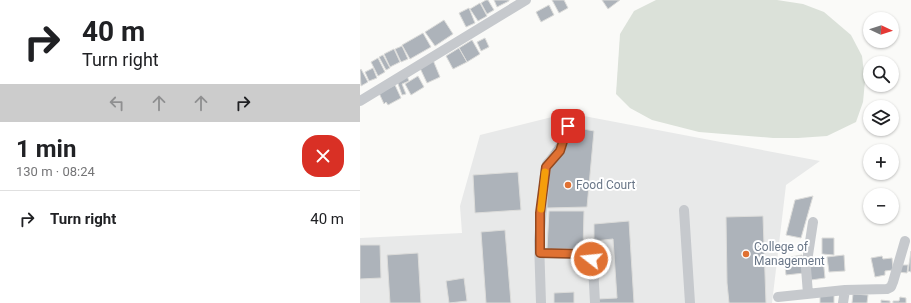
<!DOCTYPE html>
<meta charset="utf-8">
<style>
:root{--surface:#fff;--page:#f2f2f2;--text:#202124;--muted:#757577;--line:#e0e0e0}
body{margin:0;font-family:Roboto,sans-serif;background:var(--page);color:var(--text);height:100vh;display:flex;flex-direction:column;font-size:15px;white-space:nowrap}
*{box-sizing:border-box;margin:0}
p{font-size:13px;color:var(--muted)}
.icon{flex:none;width:22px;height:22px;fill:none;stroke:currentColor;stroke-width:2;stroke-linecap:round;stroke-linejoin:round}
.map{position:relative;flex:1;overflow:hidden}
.details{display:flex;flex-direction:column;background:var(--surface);width:360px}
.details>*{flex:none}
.guide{background:#fff;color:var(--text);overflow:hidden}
.needle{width:26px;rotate:94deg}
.controls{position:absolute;left:503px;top:12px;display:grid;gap:8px}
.controls a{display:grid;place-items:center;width:36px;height:36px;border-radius:50%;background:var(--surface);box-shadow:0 1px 3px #0004;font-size:20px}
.pin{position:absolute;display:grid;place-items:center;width:34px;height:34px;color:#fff;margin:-17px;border-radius:8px;box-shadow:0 2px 6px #0006}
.me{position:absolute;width:44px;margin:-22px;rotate:286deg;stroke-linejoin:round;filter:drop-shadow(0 0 3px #0008)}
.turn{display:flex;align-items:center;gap:14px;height:84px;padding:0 16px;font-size:18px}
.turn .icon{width:52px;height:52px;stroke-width:2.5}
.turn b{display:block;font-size:28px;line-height:34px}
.lanes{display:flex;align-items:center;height:38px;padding:0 16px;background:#0003;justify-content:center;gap:20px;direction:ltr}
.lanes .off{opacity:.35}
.round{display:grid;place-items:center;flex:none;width:42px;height:42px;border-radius:16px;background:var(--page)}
.head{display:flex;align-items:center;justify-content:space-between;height:68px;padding:0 16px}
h1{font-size:24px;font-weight:700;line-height:30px}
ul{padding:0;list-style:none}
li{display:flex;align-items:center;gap:12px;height:56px;padding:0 16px;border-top:1px solid var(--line)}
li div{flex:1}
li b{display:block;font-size:15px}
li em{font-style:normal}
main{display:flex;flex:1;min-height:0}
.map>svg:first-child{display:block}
</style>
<main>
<section class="details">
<div class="guide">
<div class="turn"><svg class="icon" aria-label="right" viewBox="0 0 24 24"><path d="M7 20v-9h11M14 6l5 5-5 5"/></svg><div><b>40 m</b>Turn right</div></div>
<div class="lanes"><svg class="icon off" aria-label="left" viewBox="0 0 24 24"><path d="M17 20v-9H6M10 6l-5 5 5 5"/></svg><svg class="icon off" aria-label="ahead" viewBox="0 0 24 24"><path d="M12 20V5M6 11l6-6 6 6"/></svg><svg class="icon off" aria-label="ahead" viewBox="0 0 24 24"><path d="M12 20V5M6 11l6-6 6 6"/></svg><svg class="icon" aria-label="right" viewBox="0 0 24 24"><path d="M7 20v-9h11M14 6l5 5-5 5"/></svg></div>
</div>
<div class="head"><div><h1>1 min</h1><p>130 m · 08:24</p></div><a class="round" style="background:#d93025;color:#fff"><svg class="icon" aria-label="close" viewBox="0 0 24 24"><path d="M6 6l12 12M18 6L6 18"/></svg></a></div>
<ul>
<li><svg class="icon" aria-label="right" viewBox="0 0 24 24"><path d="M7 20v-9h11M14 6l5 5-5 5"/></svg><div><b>Turn right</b></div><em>40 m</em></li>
</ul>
</section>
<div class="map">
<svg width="551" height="303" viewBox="0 0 551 303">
<rect width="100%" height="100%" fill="#fafaf8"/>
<path fill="#e8e9e9" d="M 208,113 L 460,161 L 426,185 L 412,303 L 0,303 L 0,238 L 102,233 L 100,206 L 120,135 Z"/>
<path fill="#dbe1d9" d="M 296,0 L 417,0 L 443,4 L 464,12 L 491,35 L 502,56 L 505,81 L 503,102 L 496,122 L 467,136 L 438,138 L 413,138 L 339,132 L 292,120 L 270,108 L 256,94 L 260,34 L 274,11 Z"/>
<path fill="#adb3ba" stroke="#dcdcda" d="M 126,0 L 128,0 L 134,10 L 127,14 L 121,3 Z
M 134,0 L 149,0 L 149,1 L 137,7 Z
M 192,0 L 204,0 L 208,8 L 199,13 Z
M 242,0 L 260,0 L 248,9 Z
M 120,3 L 127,16 L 118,21 L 110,9 Z
M 189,5 L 194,15 L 181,22 L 176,12 Z
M 109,8 L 115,23 L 106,27 L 99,13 Z
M 84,20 L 93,34 L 75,46 L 65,32 Z
M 63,33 L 71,47 L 50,59 L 42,45 Z
M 125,38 L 129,47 L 121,51 L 117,42 Z
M 112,40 L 120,54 L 107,62 L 99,48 Z
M 42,46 L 48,59 L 41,62 L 35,49 Z
M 99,48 L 107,62 L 93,69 L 86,56 Z
M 34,49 L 40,62 L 30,67 L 24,54 Z
M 23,55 L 30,68 L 26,70 L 19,57 Z
M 18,58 L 25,72 L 18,76 L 11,62 Z
M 73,60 L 80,77 L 67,83 L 59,66 Z
M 13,68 L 17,78 L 9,81 L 5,72 Z
M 1,69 L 8,82 L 1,86 L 0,70 Z
M 47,76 L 49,81 L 42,84 L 46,94 L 42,95 L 37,81 Z
M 58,76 L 64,87 L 51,95 L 45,84 Z
M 35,85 L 41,98 L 28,105 L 26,102 L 24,104 L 19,93 Z
M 208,126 L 234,131 L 227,207 L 187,208 L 185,160 Z
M 158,172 L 161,210 L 115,213 L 113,175 Z
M 453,196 L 441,238 L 426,235 L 435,200 Z
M 189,211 L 224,211 L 223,249 L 187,249 Z
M 403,216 L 406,303 L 369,303 L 367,283 L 366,217 Z
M 269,221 L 274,303 L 239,303 L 238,299 L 257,298 L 253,239 L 234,241 L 234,224 Z
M 145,230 L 151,303 L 126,303 L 121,232 Z
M 462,238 L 474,238 L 474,255 L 462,254 Z
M 0,245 L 20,245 L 21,278 L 0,279 Z
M 551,251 L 551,272 L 548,271 Z
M 58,253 L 61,303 L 30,303 L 27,255 Z
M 442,255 L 444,273 L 426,275 L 424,258 Z
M 484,255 L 485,271 L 469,272 L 467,257 Z
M 522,256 L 523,259 L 532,258 L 533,270 L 525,271 L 525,275 L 515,277 L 511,258 Z
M 463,258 L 465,278 L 451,280 L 449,260 Z
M 539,265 L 548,265 L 547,273 L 538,272 Z
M 104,278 L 107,301 L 89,303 L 86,281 Z
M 214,292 L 214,303 L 194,303 L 194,293 Z
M 460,294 L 474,294 L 474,303 L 460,303 Z
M 493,294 L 508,295 L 507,303 L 492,303 Z
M 540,297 L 546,298 L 546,303 L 533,303 L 533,301 L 539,301 Z
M 521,300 L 530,301 L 530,303 L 521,303 Z"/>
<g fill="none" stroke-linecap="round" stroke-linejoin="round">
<path stroke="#c6c9cd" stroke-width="10" d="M 0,101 L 166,0
M 324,210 L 330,303
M 180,253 L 223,254 L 228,256 L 233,265 L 235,303
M 448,294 L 446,268 L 453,222
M 418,297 L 485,290 L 527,289 L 531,287 L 533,282 L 545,241
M 181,303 L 179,241 L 185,174 L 187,164 L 200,151 L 208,126
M 483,303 L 485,290"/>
</g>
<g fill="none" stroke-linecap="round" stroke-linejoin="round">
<g stroke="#924920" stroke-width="10">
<path id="route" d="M 208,126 L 200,151 L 186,167 L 180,213 L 180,253 L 224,254 L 231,259"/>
</g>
<use href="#route" stroke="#e07132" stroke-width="7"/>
<path stroke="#f59e0b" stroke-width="7" d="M 181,209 L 185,172"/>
</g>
<g fill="#e07132" stroke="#fff" stroke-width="1.5">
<circle cx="208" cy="185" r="4"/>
<circle cx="386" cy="254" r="4"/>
</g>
<g text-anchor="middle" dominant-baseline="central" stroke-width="4" stroke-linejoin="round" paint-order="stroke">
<g font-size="12" fill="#6a7788" stroke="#fff" text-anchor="start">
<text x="216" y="185">Food Court</text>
<text x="394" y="247">College of<tspan x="394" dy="14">Management</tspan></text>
</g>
</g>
</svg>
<div class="controls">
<a><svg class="needle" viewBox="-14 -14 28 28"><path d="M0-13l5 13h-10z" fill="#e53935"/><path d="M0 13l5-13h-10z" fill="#757577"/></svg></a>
<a><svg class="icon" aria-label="search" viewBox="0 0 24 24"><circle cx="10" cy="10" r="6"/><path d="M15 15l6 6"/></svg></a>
<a><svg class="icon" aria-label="layers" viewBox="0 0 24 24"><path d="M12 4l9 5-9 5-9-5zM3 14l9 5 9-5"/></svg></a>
<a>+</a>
<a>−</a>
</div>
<div class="pin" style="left:208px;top:126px;background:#d93025"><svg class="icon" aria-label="arrive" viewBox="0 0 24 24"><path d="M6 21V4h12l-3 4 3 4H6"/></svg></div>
<svg class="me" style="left:231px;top:259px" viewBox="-20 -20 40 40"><circle r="17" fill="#e07132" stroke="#fff" stroke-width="3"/><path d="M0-11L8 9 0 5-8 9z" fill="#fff"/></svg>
</div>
</main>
